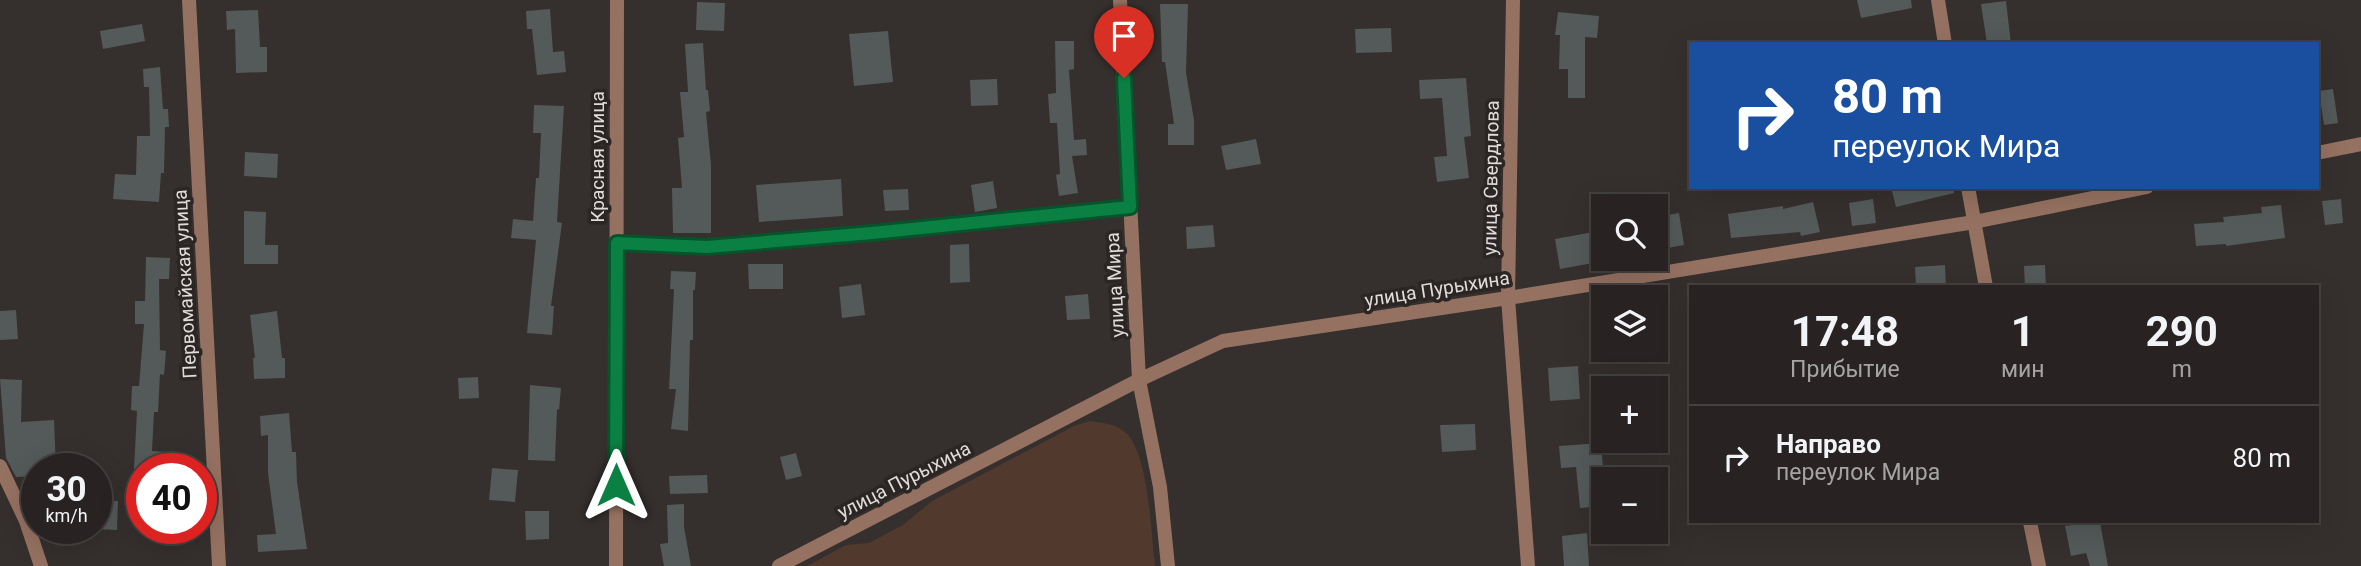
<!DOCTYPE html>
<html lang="ru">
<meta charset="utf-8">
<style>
:root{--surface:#282322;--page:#302b2a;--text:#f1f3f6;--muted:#a5a4a5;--line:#444040}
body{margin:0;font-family:Roboto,sans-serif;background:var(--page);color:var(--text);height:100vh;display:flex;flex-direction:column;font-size:26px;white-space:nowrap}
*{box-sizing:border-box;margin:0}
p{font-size:23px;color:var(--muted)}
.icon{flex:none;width:38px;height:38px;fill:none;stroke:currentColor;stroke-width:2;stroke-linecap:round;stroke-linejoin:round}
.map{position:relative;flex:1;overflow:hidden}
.details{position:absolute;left:1689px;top:285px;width:630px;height:238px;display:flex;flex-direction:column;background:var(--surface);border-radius:0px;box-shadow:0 7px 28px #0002,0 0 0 2px var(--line)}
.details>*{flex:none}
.hud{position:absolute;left:1689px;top:42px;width:630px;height:147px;border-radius:0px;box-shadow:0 7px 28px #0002,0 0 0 2px var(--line);background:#1a4fa0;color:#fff;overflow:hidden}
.buttons{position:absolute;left:1591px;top:194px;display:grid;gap:14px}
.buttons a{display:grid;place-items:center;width:77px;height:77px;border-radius:0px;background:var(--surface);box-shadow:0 7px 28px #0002,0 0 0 2px var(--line);font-size:35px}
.speed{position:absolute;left:21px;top:453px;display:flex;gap:14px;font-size:35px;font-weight:700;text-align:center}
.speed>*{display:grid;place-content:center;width:91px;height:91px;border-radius:50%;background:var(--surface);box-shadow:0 7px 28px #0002,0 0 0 2px var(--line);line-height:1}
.speed small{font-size:18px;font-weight:400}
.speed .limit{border:10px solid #d22;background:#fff;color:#111}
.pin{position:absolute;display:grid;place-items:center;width:60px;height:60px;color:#fff;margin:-72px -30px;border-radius:50% 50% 50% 0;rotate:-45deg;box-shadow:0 0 7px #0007}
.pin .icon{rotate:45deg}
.me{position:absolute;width:77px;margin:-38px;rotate:0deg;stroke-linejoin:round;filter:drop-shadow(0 0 5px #0008)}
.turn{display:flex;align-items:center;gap:24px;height:147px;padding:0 28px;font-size:32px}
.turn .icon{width:91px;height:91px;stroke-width:2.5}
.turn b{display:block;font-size:49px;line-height:60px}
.eta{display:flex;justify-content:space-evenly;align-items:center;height:119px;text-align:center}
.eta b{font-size:42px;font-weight:700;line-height:49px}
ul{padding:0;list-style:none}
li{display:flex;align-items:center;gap:21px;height:105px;padding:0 28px;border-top:2px solid var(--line)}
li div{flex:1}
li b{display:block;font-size:26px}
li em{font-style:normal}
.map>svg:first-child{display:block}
</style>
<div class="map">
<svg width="2361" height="566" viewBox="0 0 2361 566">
<rect width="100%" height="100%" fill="#352f2d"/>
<path fill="#52392e" d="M 1090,421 C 1104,423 1116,424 1126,433 C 1149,454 1151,534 1155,566 L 807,566 L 846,545 L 869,543 L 903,525 L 932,501 L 1074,426 Z"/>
<path fill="#535a59" d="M 1857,0 L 1911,0 L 1912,8 L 1861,18 Z
M 2006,1 L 2011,44 L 1987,44 L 1981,4 Z
M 697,2 L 725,3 L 724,31 L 696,30 Z
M 1160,4 L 1188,4 L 1186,73 L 1194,120 L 1194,145 L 1168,145 L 1168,124 L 1174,124 L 1165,62 L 1162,62 Z
M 550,9 L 553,52 L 564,51 L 566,72 L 537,75 L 532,29 L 527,29 L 526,11 Z
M 258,10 L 260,47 L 267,47 L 267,72 L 236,73 L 235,29 L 227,30 L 226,11 Z
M 1558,12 L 1599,16 L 1597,38 L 1585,37 L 1585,98 L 1568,98 L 1568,69 L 1559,69 L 1560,35 L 1555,35 Z
M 142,24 L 145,41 L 103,49 L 100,31 Z
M 1391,28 L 1392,52 L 1356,53 L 1355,29 Z
M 888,31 L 893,82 L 854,86 L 849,34 Z
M 1055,41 L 1074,41 L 1074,69 L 1069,70 L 1074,140 L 1086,139 L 1087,155 L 1072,156 L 1078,193 L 1059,196 L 1056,175 L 1060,174 L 1057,123 L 1050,123 L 1048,94 L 1056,93 Z
M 703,43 L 706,90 L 708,90 L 710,111 L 706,112 L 711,165 L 711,233 L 673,233 L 672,188 L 682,188 L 678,138 L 684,137 L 680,92 L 688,92 L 685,44 Z
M 160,67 L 163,109 L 168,109 L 169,127 L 165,127 L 164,173 L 161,173 L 159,202 L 113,199 L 115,174 L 136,175 L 137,136 L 150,136 L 149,87 L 144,87 L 143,69 Z
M 1466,78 L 1471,136 L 1464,137 L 1469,178 L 1437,182 L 1434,157 L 1447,156 L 1442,98 L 1420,99 L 1419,80 Z
M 997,79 L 998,105 L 971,106 L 970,80 Z
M 2333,89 L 2338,123 L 2324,125 L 2319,91 Z
M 534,105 L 564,106 L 557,222 L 562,223 L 551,306 L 554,306 L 552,335 L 527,333 L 536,240 L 511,238 L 513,219 L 533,221 L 536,178 L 539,178 L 541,133 L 533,133 Z
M 1256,139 L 1261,164 L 1226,170 L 1221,146 Z
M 245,152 L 278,154 L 277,178 L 244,176 Z
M 841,179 L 843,216 L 759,222 L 756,185 Z
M 993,181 L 997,208 L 975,212 L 971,185 Z
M 1891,187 L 1953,187 L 1954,193 L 1896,207 Z
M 908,189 L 909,210 L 885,211 L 883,190 Z
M 1873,199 L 1876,223 L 1852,226 L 1849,203 Z
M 2341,199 L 2343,223 L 2325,225 L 2322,201 Z
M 1813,202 L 1820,232 L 1801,236 L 1800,232 L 1731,238 L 1728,214 L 1783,206 L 1783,209 Z
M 2281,205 L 2285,238 L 2226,246 L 2226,244 L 2196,246 L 2194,224 L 2224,222 L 2223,217 L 2262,213 L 2261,207 Z
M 244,211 L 266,212 L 265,245 L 278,245 L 278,264 L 244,264 Z
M 1679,213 L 1684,245 L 1656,250 L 1656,217 Z
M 1213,225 L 1215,247 L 1187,249 L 1186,227 Z
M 1599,231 L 1604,261 L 1560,269 L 1555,239 Z
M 969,244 L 970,282 L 950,283 L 950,245 Z
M 146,257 L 170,258 L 169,279 L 159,279 L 160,350 L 166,351 L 164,375 L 160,374 L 158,412 L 154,412 L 152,451 L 167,452 L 166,469 L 134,469 L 137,411 L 131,410 L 132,386 L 139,386 L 144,324 L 135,324 L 135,301 L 145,301 Z
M 748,264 L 783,264 L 783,289 L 749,289 Z
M 1945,265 L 1946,287 L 1916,287 L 1915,267 Z
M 2045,265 L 2046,287 L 2025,287 L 2024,266 Z
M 671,271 L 696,272 L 695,290 L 693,290 L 693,340 L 690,340 L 688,431 L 671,429 L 676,389 L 669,389 L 674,289 L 670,289 Z
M 861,284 L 865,315 L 842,318 L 839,287 Z
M 1088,294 L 1090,319 L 1067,320 L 1065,296 Z
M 16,310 L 18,339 L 0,340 L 0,311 Z
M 277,311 L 282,358 L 285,358 L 285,378 L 254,379 L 253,358 L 255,358 L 250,315 Z
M 1578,366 L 1580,399 L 1550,401 L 1548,368 Z
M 478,377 L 479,398 L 459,399 L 458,378 Z
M 0,379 L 22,380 L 21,422 L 54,420 L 56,469 L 37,469 L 37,476 L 16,477 L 6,458 Z
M 530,385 L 561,388 L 559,410 L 557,409 L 555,461 L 528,460 Z
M 289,413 L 292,452 L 296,452 L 297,482 L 307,549 L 258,552 L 257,535 L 276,534 L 268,473 L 268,435 L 261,436 L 260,416 Z
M 1475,424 L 1476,450 L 1442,452 L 1440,425 Z
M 1601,443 L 1604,480 L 1603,506 L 1580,508 L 1576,467 L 1561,468 L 1559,446 Z
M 796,453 L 802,476 L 786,480 L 780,457 Z
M 492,468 L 518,470 L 515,502 L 489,500 Z
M 707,475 L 708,493 L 670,494 L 669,476 Z
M 96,501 L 118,501 L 117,530 L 96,529 Z
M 684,504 L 684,527 L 691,566 L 664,566 L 660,544 L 668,543 L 667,505 Z
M 525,511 L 549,511 L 549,539 L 526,540 Z
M 2092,522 L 2100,522 L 2108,566 L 2090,566 L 2086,553 L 2071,556 L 2065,526 Z
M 1587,533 L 1589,566 L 1564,566 L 1562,536 Z"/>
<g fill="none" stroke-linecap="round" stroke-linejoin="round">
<path stroke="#957161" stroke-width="14" d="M 189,0 L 219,566
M 1120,0 L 1139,380 L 1223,341 L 1508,298 L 1974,222 L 2147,187
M 1513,0 L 1508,298 L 1528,566
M 1938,0 L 1945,44
M 2317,153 L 2361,144
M 1968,187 L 1986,287
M 617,243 L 707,247 L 872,234 L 1130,207
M 0,466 L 26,521 L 41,566
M 2030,522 L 2039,566"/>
<path stroke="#957161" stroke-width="14" d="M 616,566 L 617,0
M 779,566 L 1139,380 L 1160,487 L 1168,566"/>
</g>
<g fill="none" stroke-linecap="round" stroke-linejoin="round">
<g stroke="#07532c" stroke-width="18">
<path id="route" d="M 616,485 L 617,243 L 707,247 L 872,233 L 1130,207 L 1124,78"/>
</g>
<use href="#route" stroke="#0b8043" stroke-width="12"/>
</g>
<g text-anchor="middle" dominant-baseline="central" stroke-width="7" stroke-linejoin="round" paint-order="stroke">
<g font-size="19" fill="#e0dcdb" stroke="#2b2523">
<text transform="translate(597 157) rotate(-90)">Красная улица</text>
<text transform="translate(1491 178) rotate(-89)">улица Свердлова</text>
<text transform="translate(185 284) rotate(-93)">Первомайская улица</text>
<text transform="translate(1115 285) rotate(-93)">улица Мира</text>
<text transform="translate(1437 289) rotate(-9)">улица Пурыхина</text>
<text transform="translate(904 480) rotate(-27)">улица Пурыхина</text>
</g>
</g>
</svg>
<div class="buttons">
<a><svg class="icon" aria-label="search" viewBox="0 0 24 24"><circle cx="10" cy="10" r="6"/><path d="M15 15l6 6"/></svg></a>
<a><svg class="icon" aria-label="layers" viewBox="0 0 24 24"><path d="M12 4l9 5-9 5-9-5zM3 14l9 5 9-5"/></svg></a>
<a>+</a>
<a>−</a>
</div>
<div class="speed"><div>30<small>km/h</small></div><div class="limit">40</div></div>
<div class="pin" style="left:1124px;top:78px;background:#d93025"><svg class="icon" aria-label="arrive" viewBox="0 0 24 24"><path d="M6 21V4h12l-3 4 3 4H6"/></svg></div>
<svg class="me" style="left:616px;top:485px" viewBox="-20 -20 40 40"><path d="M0-17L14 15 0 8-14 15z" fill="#0b8043" stroke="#fff" stroke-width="4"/></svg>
<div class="hud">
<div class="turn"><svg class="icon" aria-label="right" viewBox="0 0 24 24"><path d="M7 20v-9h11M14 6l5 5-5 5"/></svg><div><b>80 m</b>переулок Мира</div></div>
</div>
<section class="details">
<div class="eta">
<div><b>17:48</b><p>Прибытие</p></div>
<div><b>1</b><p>мин</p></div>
<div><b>290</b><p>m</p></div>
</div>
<ul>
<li><svg class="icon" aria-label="right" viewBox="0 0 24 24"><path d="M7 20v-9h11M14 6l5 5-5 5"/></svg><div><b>Направо</b><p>переулок Мира</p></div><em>80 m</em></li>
</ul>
</section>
</div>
